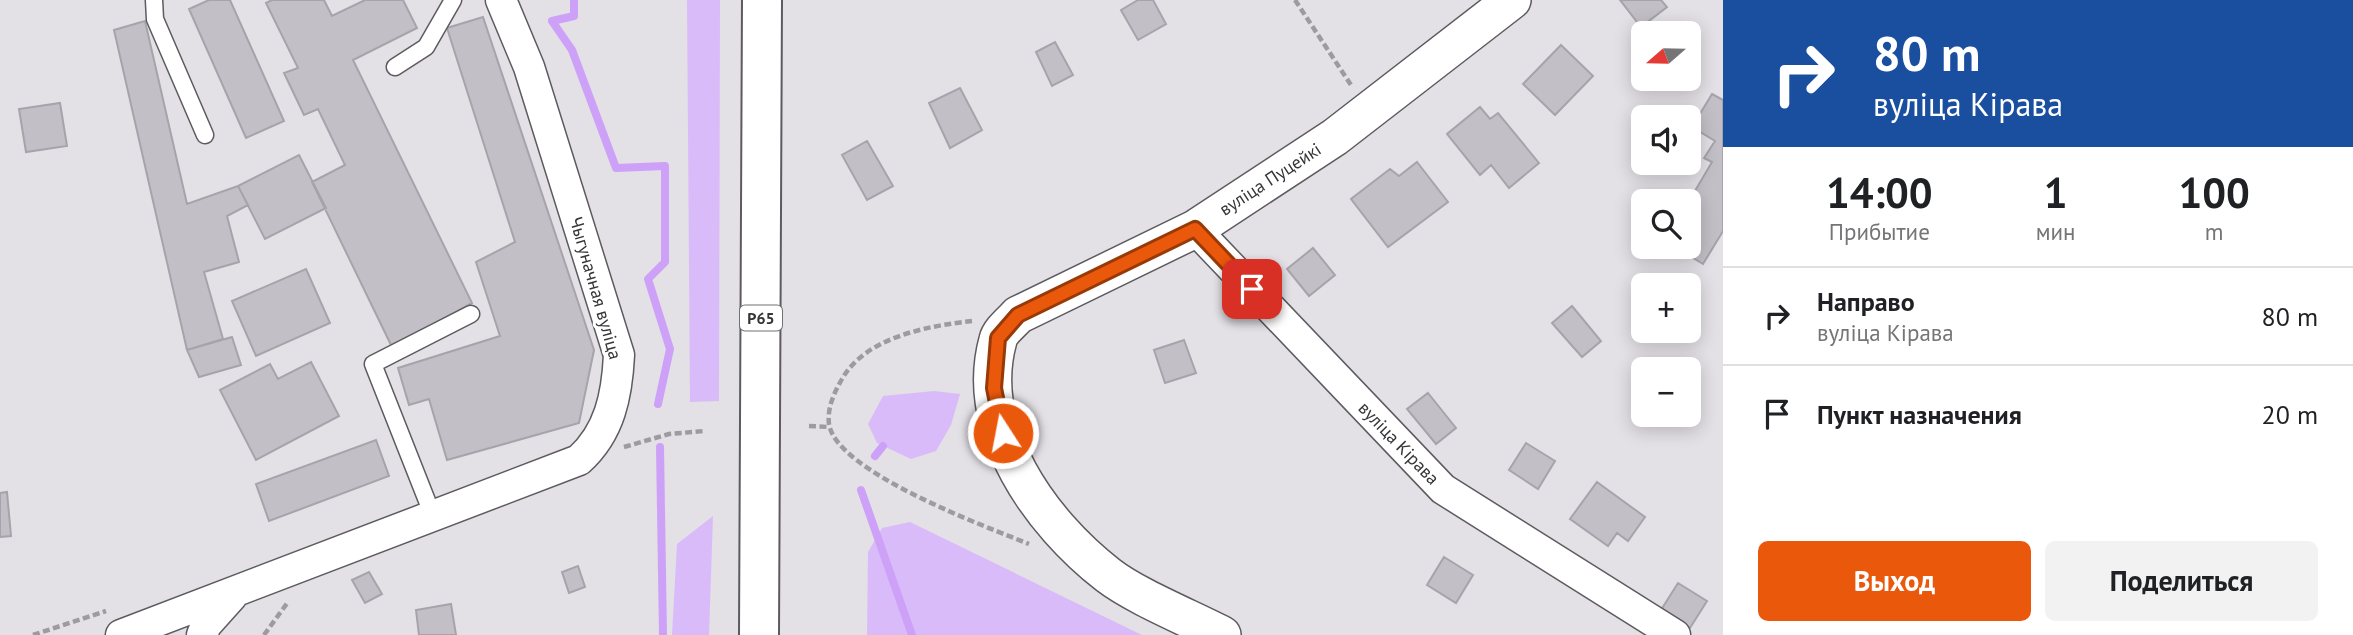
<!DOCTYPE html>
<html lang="ru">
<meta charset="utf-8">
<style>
:root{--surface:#fff;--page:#f2f2f2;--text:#202124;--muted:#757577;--line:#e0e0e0;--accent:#ea580c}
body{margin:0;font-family:"PT Sans",sans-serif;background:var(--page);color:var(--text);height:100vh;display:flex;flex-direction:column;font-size:26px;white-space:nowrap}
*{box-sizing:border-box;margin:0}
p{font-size:23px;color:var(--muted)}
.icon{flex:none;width:38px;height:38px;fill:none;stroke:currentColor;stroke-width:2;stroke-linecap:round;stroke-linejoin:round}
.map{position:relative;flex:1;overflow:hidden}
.sheet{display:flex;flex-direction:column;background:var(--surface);width:630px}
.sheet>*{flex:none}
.top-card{background:#1a4fa0;color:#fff;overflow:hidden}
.needle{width:46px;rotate:250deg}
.fabs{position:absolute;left:1631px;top:21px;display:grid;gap:14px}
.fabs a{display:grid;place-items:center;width:70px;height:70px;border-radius:10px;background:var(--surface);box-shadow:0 4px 18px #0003;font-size:35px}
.pin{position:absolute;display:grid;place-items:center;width:60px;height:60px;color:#fff;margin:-30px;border-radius:14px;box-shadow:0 4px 10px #0006}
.me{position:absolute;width:77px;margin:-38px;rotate:349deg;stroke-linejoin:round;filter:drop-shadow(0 0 5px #0008)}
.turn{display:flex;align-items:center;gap:24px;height:147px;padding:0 35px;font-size:32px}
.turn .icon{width:91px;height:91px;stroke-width:2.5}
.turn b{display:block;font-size:49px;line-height:60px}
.eta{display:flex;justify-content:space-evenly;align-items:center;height:119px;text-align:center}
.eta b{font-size:42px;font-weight:800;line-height:49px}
.action{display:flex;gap:14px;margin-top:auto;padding:14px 35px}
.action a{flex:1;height:80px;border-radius:10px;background:var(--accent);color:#fff;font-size:28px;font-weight:800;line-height:80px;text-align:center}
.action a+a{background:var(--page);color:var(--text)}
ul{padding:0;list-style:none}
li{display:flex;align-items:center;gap:21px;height:98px;padding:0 35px;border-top:2px solid var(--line)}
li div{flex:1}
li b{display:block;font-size:26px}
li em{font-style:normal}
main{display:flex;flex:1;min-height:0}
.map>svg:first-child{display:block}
</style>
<main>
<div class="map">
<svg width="1723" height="635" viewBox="0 0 1723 635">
<rect width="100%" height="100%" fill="#e3e0e6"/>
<path fill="#dabbfa" d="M 687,0 L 720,0 L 719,401 L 690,402 Z
M 934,391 L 960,394 L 951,425 L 936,451 L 911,459 L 877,443 L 868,424 L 883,396 Z
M 713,516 L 709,635 L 672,635 L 677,544 Z
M 910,522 L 1142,635 L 867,635 L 868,552 L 882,528 Z"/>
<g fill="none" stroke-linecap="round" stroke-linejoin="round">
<path stroke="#cea1f8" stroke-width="8" d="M 574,0 L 574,16 L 552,21 L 572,50 L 616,168 L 665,166 L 665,262 L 648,279 L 670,349 L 658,404
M 660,447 L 663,635
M 875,456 L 883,446
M 861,490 L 912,635"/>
</g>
<path fill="#c2c0c6" stroke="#a6a4aa" stroke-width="2" d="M 209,0 L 230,0 L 284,121 L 246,138 L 189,9 Z
M 272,0 L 324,0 L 332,16 L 365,0 L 403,0 L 417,28 L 353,60 L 472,303 L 392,347 L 312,182 L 345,165 L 318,109 L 304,115 L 284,73 L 298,68 L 266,3 Z
M 1138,0 L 1153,0 L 1166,24 L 1138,40 L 1121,10 Z
M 1620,0 L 1661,0 L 1667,7 L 1641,27 Z
M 483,17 L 594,350 L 579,423 L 447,460 L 429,399 L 409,405 L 398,368 L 500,336 L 476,262 L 515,242 L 447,28 Z
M 145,21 L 187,204 L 238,186 L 248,205 L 227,216 L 239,262 L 204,272 L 223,339 L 187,350 L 114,30 Z
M 1055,42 L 1073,75 L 1052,86 L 1036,52 Z
M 1561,45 L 1593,76 L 1555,115 L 1523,84 Z
M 960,88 L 982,130 L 950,148 L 929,103 Z
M 1712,94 L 1723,100 L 1723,231 L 1703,264 L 1675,247 L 1689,247 L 1689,201 L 1712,162 L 1704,158 L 1715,141 L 1692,127 Z
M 60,103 L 67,146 L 26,152 L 19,109 Z
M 1480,107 L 1490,119 L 1498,113 L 1539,163 L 1509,188 L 1491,165 L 1480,175 L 1447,134 Z
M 867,141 L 893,186 L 867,200 L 842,155 Z
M 299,155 L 326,208 L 265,239 L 238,186 Z
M 1417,162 L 1448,202 L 1388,247 L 1351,199 L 1390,169 L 1399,176 Z
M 1313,248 L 1335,275 L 1309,296 L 1287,269 Z
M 306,269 L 330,323 L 256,356 L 232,301 Z
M 1572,306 L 1601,341 L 1582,357 L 1552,323 Z
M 232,337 L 241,365 L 199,377 L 187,350 Z
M 1184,340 L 1196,373 L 1165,383 L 1154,350 Z
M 311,362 L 339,416 L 256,460 L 220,390 L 270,364 L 278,379 Z
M 1428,393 L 1456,428 L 1436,444 L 1407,409 Z
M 376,440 L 389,476 L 269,521 L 256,484 Z
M 1526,443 L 1555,461 L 1538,489 L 1509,470 Z
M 1597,482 L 1645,517 L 1628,541 L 1617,533 L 1608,546 L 1570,519 Z
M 7,492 L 11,536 L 0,537 L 0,493 Z
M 1444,557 L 1473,575 L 1456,603 L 1427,585 Z
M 578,566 L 585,587 L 569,593 L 562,572 Z
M 369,572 L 382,594 L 365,603 L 352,580 Z
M 1678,583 L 1707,601 L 1690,628 L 1661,610 Z
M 451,604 L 456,635 L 419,635 L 416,610 Z"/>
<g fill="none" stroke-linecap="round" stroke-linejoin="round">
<g stroke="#5d5a60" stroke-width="19">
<path id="service" d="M 154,0 L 155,19 L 205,135
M 395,67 L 426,47 L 453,0
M 433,516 L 373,364 L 471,314"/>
</g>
<g stroke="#5d5a60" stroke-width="33">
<path id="minor" d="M 1195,229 L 1443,489 L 1675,635
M 121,635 L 579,460 C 610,432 617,395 619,355 L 529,67 L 501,0
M 202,635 L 206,625 L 232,596"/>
</g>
<g stroke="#5d5a60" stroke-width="40">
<path id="tertiary" d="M 1222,635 C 1189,618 1135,596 1108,575 C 1041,523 973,430 998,340 C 1000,331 1012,322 1018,315 L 1195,229 L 1335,137 L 1512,0"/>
</g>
<g stroke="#5d5a60" stroke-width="42">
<path id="primary" d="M 759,635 L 762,0"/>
</g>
<path stroke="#9d9b9f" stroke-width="4.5" stroke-dasharray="7 3.5" stroke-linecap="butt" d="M 1295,0 L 1351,85
M 972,321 C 927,326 866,337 842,379 C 834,393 827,408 829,424 C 836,472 987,527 1029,544
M 809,426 L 829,427
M 624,447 L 669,434 L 704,431
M 33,635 L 106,611
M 264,635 L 288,602"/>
<use href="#service" stroke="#fff" stroke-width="16"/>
<use href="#minor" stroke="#fff" stroke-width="30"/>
<use href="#tertiary" stroke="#fff" stroke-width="37"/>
<use href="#primary" stroke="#fff" stroke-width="38"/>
</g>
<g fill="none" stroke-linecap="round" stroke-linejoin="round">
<g stroke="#983908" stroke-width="18">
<path id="route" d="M 1003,433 L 994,388 L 998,338 L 1018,315 L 1195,229 L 1252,289"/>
</g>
<use href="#route" stroke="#ea580c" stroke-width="12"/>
</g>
<g text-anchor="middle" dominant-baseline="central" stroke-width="6" stroke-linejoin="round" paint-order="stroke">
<rect fill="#fff" stroke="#727172" stroke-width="2" x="740" y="305.5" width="42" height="25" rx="5"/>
<g font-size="16" font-weight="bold" fill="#353436">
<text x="761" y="318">Р65</text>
</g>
<g font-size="18" fill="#353436" stroke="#fff">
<text transform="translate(1270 179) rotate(-33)">вуліца Пуцейкі</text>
<text transform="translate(596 288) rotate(74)">Чыгуначная вуліца</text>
<text transform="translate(1399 443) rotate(46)">вуліца Кірава</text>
</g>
</g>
</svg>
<div class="fabs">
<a><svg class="needle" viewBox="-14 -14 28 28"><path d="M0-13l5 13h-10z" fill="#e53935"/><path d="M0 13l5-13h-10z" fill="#757577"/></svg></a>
<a><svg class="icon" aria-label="sound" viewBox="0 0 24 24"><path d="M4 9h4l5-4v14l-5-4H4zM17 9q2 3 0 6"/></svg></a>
<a><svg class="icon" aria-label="search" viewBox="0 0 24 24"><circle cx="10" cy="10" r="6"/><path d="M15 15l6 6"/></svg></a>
<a>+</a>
<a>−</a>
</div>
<div class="pin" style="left:1252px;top:289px;background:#d93025"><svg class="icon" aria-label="arrive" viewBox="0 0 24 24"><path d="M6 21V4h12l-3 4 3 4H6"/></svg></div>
<svg class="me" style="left:1003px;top:433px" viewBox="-20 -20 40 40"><circle r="17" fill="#ea580c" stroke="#fff" stroke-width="3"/><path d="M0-11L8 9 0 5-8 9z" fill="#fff"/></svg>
</div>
<section class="sheet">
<div class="top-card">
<div class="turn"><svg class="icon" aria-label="right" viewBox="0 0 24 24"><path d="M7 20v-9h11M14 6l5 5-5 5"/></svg><div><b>80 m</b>вуліца Кірава</div></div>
</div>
<div class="eta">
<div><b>14:00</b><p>Прибытие</p></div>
<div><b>1</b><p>мин</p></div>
<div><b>100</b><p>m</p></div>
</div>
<ul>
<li><svg class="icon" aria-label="right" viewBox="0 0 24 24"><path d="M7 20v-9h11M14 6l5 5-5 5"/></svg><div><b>Направо</b><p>вуліца Кірава</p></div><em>80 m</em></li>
<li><svg class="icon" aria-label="arrive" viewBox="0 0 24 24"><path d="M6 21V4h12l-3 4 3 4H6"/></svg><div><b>Пункт назначения</b></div><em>20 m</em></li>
</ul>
<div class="action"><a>Выход</a><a>Поделиться</a></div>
</section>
</main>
